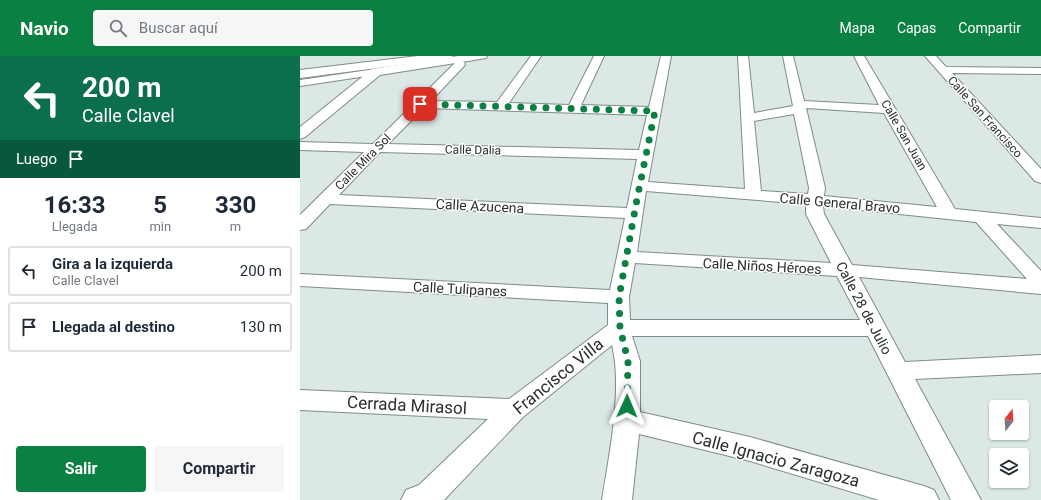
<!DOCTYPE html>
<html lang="es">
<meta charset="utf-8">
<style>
:root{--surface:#fff;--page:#f6f6f7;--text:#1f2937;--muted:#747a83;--line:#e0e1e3;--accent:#0b8043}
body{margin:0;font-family:Roboto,sans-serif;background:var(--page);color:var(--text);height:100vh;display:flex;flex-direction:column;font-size:15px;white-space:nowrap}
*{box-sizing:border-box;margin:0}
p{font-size:13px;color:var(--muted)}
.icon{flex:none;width:22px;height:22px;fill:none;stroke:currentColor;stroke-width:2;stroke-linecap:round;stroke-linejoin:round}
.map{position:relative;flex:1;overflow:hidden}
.sheet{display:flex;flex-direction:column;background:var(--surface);width:300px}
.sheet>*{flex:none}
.guide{background:#0b6e4f;color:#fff;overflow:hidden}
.needle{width:26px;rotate:17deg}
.fabs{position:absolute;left:689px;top:344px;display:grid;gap:8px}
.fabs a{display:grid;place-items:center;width:40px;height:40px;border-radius:4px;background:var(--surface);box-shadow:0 1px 3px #0004;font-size:20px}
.pin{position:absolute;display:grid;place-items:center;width:34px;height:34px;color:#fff;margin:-17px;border-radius:8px;box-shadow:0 2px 6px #0006}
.me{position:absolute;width:44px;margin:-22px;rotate:1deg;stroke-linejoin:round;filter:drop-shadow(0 0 3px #0008)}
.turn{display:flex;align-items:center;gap:14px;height:84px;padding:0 16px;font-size:18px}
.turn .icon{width:52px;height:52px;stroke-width:2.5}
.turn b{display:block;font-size:28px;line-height:34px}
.then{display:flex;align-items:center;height:38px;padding:0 16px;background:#0003;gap:8px;font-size:15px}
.eta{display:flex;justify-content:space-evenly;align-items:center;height:68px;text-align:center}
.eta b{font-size:24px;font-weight:700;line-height:28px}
.primary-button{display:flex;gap:8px;margin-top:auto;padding:8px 16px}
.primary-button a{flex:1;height:46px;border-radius:4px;background:var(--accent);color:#fff;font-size:16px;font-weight:700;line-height:46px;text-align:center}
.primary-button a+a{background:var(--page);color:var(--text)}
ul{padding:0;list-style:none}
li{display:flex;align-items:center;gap:12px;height:50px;margin:0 8px 6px;padding:0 8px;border:2px solid var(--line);border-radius:4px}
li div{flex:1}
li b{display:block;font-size:15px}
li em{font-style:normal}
header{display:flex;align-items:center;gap:24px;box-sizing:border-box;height:56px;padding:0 20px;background:var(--accent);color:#fff}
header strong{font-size:19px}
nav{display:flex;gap:22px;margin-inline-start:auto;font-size:14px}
.search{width:280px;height:36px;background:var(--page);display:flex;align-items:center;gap:10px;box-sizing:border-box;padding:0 14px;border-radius:4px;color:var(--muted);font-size:15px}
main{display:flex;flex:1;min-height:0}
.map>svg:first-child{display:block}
</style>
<header>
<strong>Navio</strong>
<div class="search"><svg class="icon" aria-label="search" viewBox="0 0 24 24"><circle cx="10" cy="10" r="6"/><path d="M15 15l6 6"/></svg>Buscar aquí</div>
<nav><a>Mapa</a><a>Capas</a><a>Compartir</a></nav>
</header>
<main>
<section class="sheet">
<div class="guide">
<div class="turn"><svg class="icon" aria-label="left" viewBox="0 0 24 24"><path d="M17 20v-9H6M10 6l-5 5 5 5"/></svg><div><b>200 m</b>Calle Clavel</div></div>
<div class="then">Luego<svg class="icon" aria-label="arrive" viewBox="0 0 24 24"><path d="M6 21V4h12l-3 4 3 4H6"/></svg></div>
</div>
<div class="eta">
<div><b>16:33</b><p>Llegada</p></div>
<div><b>5</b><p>min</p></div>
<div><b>330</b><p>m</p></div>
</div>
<ul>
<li><svg class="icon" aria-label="left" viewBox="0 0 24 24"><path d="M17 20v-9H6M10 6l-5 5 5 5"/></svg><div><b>Gira a la izquierda</b><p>Calle Clavel</p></div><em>200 m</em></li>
<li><svg class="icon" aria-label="arrive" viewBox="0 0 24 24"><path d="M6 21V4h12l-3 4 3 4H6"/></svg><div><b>Llegada al destino</b></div><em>130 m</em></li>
</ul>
<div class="primary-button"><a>Salir</a><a>Compartir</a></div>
</section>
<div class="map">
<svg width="741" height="444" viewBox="0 0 741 444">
<rect width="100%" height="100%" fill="#dbe8e6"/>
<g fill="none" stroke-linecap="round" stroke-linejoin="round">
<g stroke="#7f8b8a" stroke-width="2">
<path id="minor" d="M 164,0 L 187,0 L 186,2 L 168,5 L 164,4 L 163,2 Z
M 231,0 L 241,0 L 209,47 L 269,49 L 294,0 L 304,0 L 281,49 L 349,51 L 361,0 L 371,0 L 348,126 L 445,133 L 438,0 L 448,0 L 454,57 L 493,50 L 483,0 L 493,0 L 504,45 L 579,49 L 554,0 L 564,0 L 655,153 L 741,162 L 741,172 L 697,168 L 741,215 L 741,238 L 559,221 L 605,306 L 741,299 L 741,317 L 615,323 L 681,444 L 651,444 L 568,280 L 332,280 L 340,305 L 340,356 L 450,381 L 624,430 L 634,434 L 639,444 L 579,444 L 450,405 L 339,378 L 332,444 L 302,444 C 309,399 323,333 312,289 L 223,361 L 144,444 L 101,444 L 106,434 L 119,429 L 188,363 L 0,354 L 0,334 L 209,343 L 308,269 L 308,247 L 0,230 L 0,218 L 310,234 L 325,162 L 30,148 L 6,173 L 0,174 L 0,159 L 64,96 L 0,94 L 0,86 L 73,88 L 156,6 L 164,6 L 165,8 L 164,10 L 131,45 L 197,46 ZM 124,52 L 347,59 L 339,94 L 88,88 ZM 506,52 L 584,57 L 637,151 L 524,140 L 525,132 ZM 494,58 L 509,132 L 508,138 L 461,135 L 454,65 ZM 80,96 L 337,103 L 327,152 L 39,139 ZM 346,135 L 506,148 L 506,158 L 531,207 L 337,196 ZM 523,150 L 676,166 L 727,223 L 552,209 L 524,158 ZM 335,207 L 537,220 L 560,264 L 330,264 L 329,241 Z
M 625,0 L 636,0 L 646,11 L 741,12 L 741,18 L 652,17 L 741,113 L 741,127 L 735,125 Z
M 76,13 L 82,16 L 80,18 L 0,30 L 0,24 Z"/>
</g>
<g stroke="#7f8b8a" stroke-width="2">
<path id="tertiary" d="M 158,0 L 176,0 L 172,4 L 168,5 L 80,19 L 5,81 L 0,83 L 0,71 L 72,13 Z"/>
</g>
<g stroke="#7f8b8a" stroke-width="2">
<path id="motorway" d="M 118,0 L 153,0 L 151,2 L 147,3 L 0,22 L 0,14 Z"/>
</g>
<use href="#minor" fill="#fff" fill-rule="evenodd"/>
<use href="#tertiary" fill="#fff" fill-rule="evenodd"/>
<use href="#motorway" fill="#fff" fill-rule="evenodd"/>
</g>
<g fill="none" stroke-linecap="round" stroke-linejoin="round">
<path stroke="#0b8043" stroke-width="7" stroke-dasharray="0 12.6" d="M 120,48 L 355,55 L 337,143 L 319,241 L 320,272 L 328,305 L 327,350"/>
</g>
<g text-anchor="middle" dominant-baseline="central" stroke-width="3" stroke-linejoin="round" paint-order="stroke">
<g font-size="12" fill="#2b2f2f" stroke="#fff">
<text transform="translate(685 61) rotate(48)">Calle San Francisco</text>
<text transform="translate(604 79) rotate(60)">Calle San Juan</text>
<text transform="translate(173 94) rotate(1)">Calle Dalia</text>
<text transform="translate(63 106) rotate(-45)">Calle Mira Sol</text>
</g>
<g font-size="14" fill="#2b2f2f" stroke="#fff">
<text transform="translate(540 147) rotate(5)">Calle General Bravo</text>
<text transform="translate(180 150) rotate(3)">Calle Azucena</text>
<text transform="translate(462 210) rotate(3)">Calle Niños Héroes</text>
<text transform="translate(160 233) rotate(3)">Calle Tulipanes</text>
<text transform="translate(564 252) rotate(62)">Calle 28 de Julio</text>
</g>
<g font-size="17" fill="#2b2f2f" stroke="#fff">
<text transform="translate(258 320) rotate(-39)">Francisco Villa</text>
<text transform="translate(107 349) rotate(3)">Cerrada Mirasol</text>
<text transform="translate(476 403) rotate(15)">Calle Ignacio Zaragoza</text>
</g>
</g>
</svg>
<div class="fabs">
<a><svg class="needle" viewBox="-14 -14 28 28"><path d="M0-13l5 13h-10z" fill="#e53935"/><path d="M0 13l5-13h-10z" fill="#747a83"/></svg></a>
<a><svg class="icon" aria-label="layers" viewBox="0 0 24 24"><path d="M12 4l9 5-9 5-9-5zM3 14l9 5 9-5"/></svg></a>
</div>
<div class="pin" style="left:120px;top:48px;background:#d93025"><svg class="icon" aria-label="arrive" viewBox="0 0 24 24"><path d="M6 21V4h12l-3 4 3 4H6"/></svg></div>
<svg class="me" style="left:327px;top:350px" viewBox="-20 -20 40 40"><path d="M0-17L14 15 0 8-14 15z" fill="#0b8043" stroke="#fff" stroke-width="4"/></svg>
</div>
</main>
